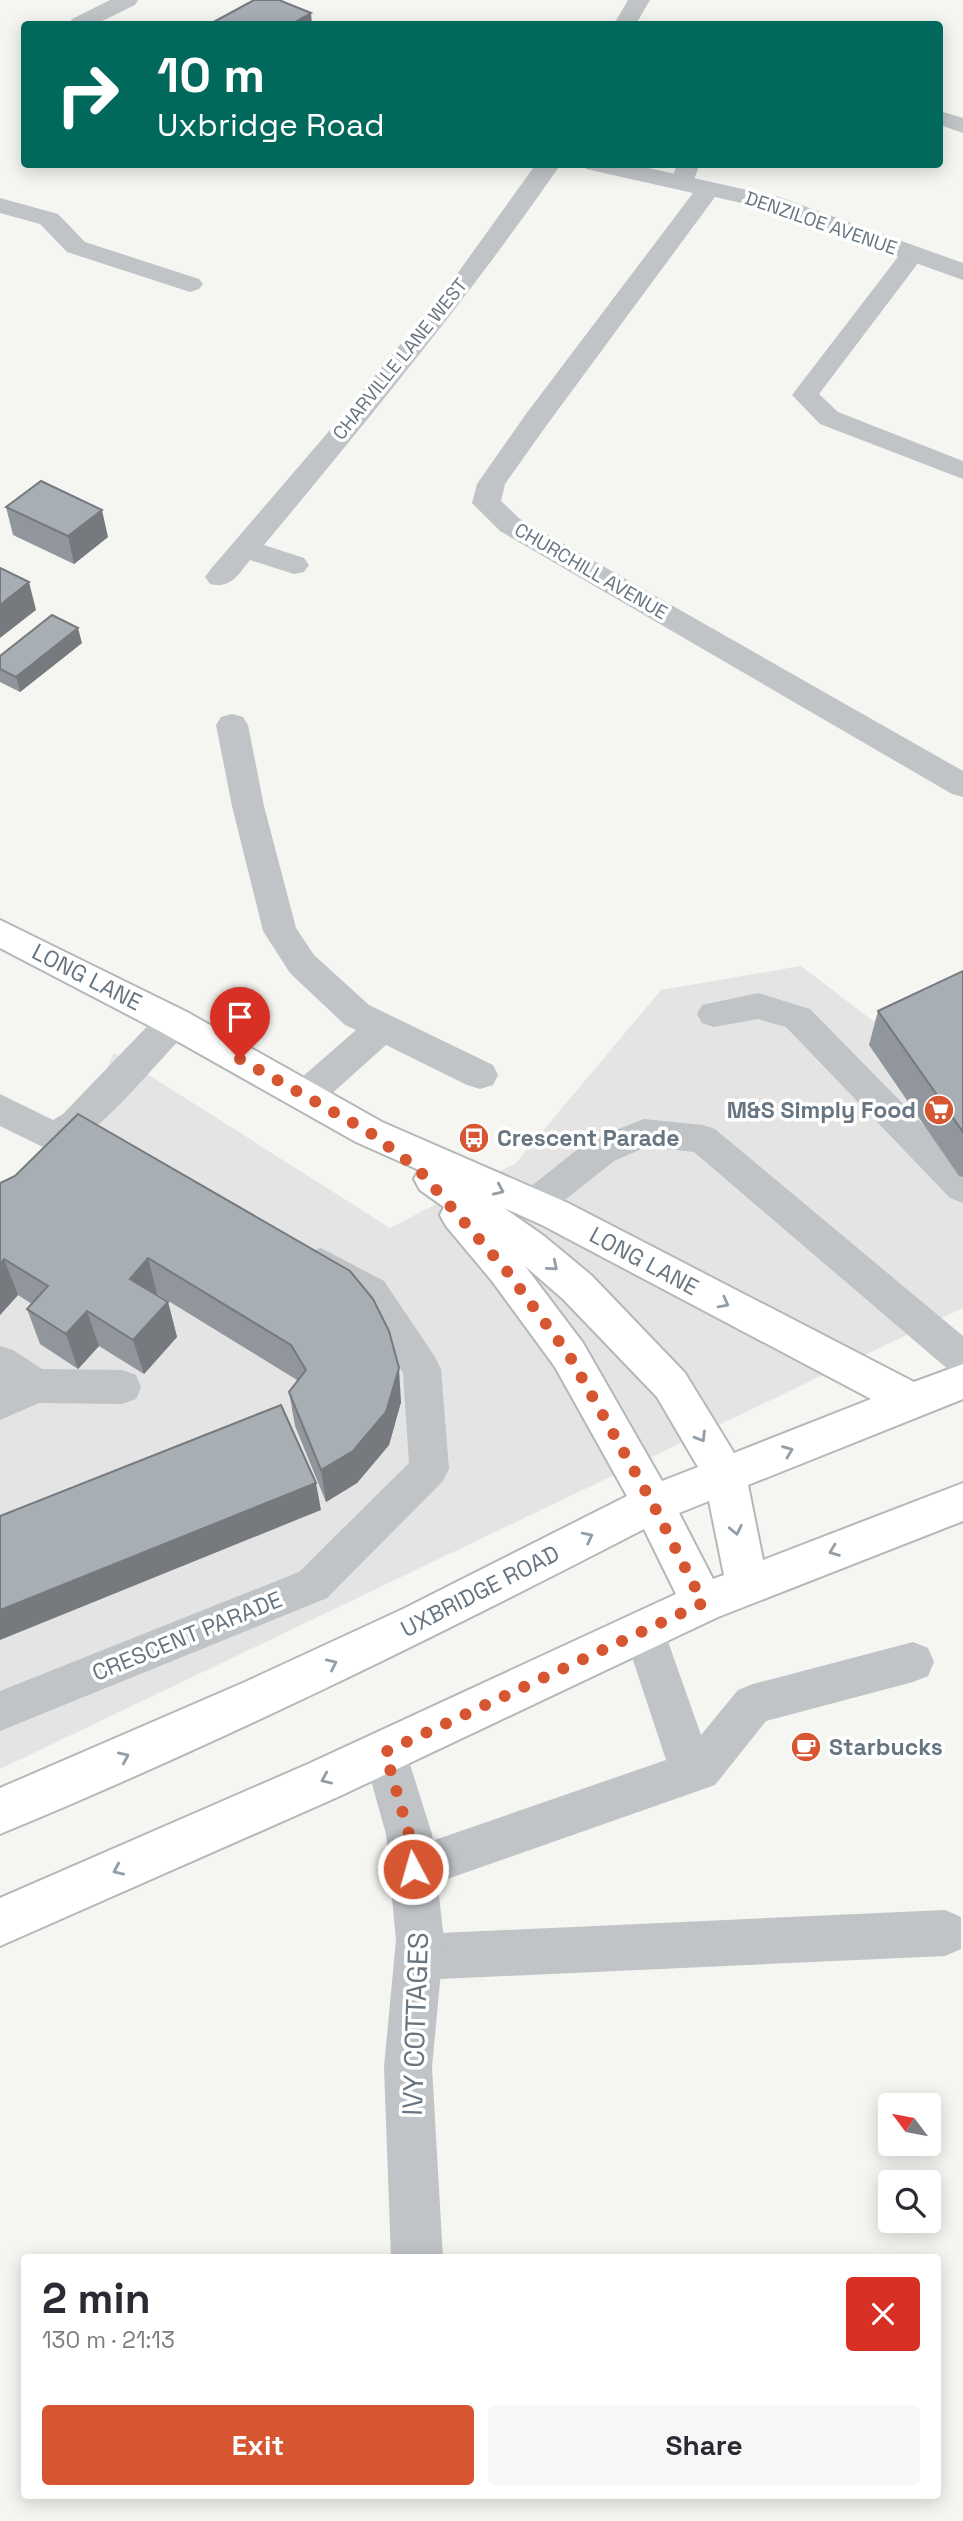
<!DOCTYPE html>
<meta charset="utf-8">
<style>
:root{--surface:#fff;--page:#f7f7f7;--text:#2b2b33;--muted:#7c7c81;--accent:#d65631}
body{margin:0;font-family:"Space Grotesk",sans-serif;background:var(--page);color:var(--text);height:100vh;display:flex;flex-direction:column;font-size:26px;white-space:nowrap}
*{box-sizing:border-box;margin:0}
p{font-size:23px;color:var(--muted)}
.icon{flex:none;width:38px;height:38px;fill:none;stroke:currentColor;stroke-width:2;stroke-linecap:round;stroke-linejoin:round}
.map{position:relative;flex:1;overflow:hidden}
.drawer{position:absolute;left:21px;top:2254px;width:920px;height:245px;display:flex;flex-direction:column;background:var(--surface);border-radius:7px;box-shadow:0 4px 18px #0003}
.drawer>*{flex:none}
.hud{position:absolute;left:21px;top:21px;width:922px;height:147px;border-radius:7px;box-shadow:0 4px 18px #0003;background:#00695c;color:#fff;overflow:hidden}
.needle{width:46px;rotate:302deg}
.tools{position:absolute;left:878px;top:2093px;display:grid;gap:14px}
.tools a{display:grid;place-items:center;width:63px;height:63px;border-radius:7px;background:var(--surface);box-shadow:0 4px 18px #0003;font-size:35px}
.pin{position:absolute;display:grid;place-items:center;width:60px;height:60px;color:#fff;margin:-72px -30px;border-radius:50% 50% 50% 0;rotate:-45deg;box-shadow:0 0 7px #0007}
.pin .icon{rotate:45deg}
.me{position:absolute;width:77px;margin:-38px;rotate:354deg;stroke-linejoin:round;filter:drop-shadow(0 0 5px #0008)}
.turn{display:flex;align-items:center;gap:24px;height:147px;padding:0 21px;font-size:32px}
.turn .icon{width:91px;height:91px;stroke-width:2.5}
.turn b{display:block;font-size:49px;line-height:60px}
.round{display:grid;place-items:center;flex:none;width:74px;height:74px;border-radius:7px;background:var(--page)}
.head{display:flex;align-items:center;justify-content:space-between;height:119px;padding:0 21px}
h1{font-size:42px;font-weight:600;line-height:52px}
.cta{display:flex;gap:14px;margin-top:auto;padding:14px 21px}
.cta a{flex:1;height:80px;border-radius:7px;background:var(--accent);color:#fff;font-size:28px;font-weight:600;line-height:80px;text-align:center}
.cta a+a{background:var(--page);color:var(--text)}
.map>svg:first-child{display:block}
</style>
<div class="map">
<svg width="963" height="2521" viewBox="0 0 963 2521">
<rect width="100%" height="100%" fill="#f5f5f2"/>
<path fill="#e3e4e3" d="M 801,966 L 873,1021 L 963,973 L 963,1308 L 0,1769 L 0,1195 L 60,1170 L 114,1053 L 390,1228 L 516,1163 L 661,990 Z"/>
<g fill="none" stroke-linecap="round" stroke-linejoin="round">
<g stroke="#b4b8bb" stroke-width="4">
<path id="primary" d="M 0,920 L 187,1012 L 382,1122 L 568,1203 L 914,1382 L 963,1364 L 963,1399 L 748,1485 L 763,1560 L 963,1483 L 963,1521 L 718,1617 L 340,1796 L 0,1946 L 0,1898 L 308,1764 L 676,1594 L 644,1529 C 433,1638 220,1743 0,1834 L 0,1788 L 245,1682 L 403,1609 L 627,1496 L 555,1367 L 492,1281 L 446,1226 L 440,1215 L 444,1207 L 420,1190 L 414,1179 L 419,1170 L 356,1142 L 161,1032 L 0,948 ZM 504,1208 L 542,1225 L 871,1399 L 734,1453 L 685,1373 L 591,1275 L 544,1236 ZM 525,1266 L 563,1299 L 657,1397 L 698,1467 L 662,1481 L 583,1343 ZM 709,1501 L 724,1575 L 713,1579 L 679,1513 Z"/>
</g>
<path fill="#c0c4c7" fill-rule="evenodd" d="M 940,111 L 963,118 L 963,133 L 940,125 Z
M 677,164 L 700,164 L 691,187 L 675,187 L 671,182 Z
M 913,247 L 922,249 L 925,254 L 819,394 L 838,412 L 963,461 L 963,479 L 820,424 L 792,395 L 904,249 Z
M 758,993 L 810,1009 L 963,1165 L 963,1203 L 950,1198 L 786,1027 L 758,1019 L 714,1027 L 702,1023 L 697,1014 L 702,1005 Z
M 644,1119 L 703,1125 L 715,1129 L 963,1336 L 963,1375 L 950,1371 L 694,1152 L 646,1147 L 614,1161 L 546,1215 L 533,1220 L 520,1215 L 515,1205 L 520,1195 L 588,1141 Z
M 321,1248 L 384,1281 L 435,1357 L 441,1369 L 449,1469 L 443,1481 L 327,1598 L 0,1731 L 0,1691 L 299,1572 L 409,1463 L 403,1373 L 358,1303 L 308,1274 L 303,1263 L 308,1252 Z
M 0,1346 L 13,1350 L 42,1369 L 122,1370 L 136,1375 L 141,1387 L 136,1399 L 122,1404 L 39,1403 L 0,1420 Z
M 644,1611 L 659,1616 L 701,1735 L 738,1690 L 753,1684 L 913,1642 L 928,1648 L 934,1662 L 928,1676 L 913,1682 L 766,1721 L 715,1785 L 413,1891 L 397,1885 L 391,1869 L 397,1853 L 666,1760 L 623,1630 L 629,1616 Z
M 945,1910 L 961,1917 L 961,1949 L 945,1956 L 419,1980 L 403,1973 L 396,1957 L 403,1941 L 419,1934 Z"/>
<path fill="#c0c4c7" fill-rule="evenodd" d="M 110,0 L 138,0 L 135,5 L 96,24 L 69,24 L 72,19 Z
M 628,0 L 650,0 L 636,24 L 614,24 Z
M 536,164 L 561,164 C 469,297 367,421 264,545 L 304,558 L 309,565 L 304,572 L 294,574 L 250,560 C 238,575 231,589 210,584 L 205,577 L 210,570 L 342,416 L 452,281 Z
M 583,164 L 631,164 L 779,197 L 963,263 L 963,280 L 763,208 L 715,197 L 546,426 L 505,484 L 501,501 L 520,519 L 963,771 L 963,797 L 952,794 L 500,531 L 472,503 L 477,484 L 526,414 L 693,193 L 586,169 Z
M 0,198 L 58,214 L 85,242 L 199,279 L 203,284 L 199,289 L 190,292 L 67,252 L 40,224 L 0,213 Z
M 232,714 L 243,717 L 248,725 L 264,806 L 296,928 L 314,955 L 369,1005 L 493,1065 L 498,1075 L 493,1085 L 480,1089 L 467,1085 L 386,1045 L 318,1106 L 305,1110 L 292,1106 L 287,1096 L 292,1086 L 356,1030 L 345,1025 L 290,973 L 263,931 L 232,806 L 216,725 L 221,717 Z
M 174,1008 L 187,1012 L 192,1022 L 187,1032 C 154,1065 97,1139 55,1153 L 0,1126 L 0,1094 L 53,1120 L 63,1114 L 161,1012 Z
M 385,1730 L 401,1736 L 432,1834 L 444,1940 L 432,2067 L 443,2258 L 391,2258 L 384,2067 L 396,1940 L 386,1834 L 363,1752 L 369,1736 Z"/>
<use href="#primary" fill="#fff" fill-rule="evenodd"/>
</g>
<path fill="#90969b" d="M 6,507 L 108,537 L 74,564 L 13,535 Z
M 82,643 L 20,692 L 0,682 L 0,656 Z
M 963,971 L 963,1177 L 959,1176 L 869,1045 L 878,1011 Z
M 15,1176 L 401,1402 L 389,1445 L 357,1483 L 326,1502 L 295,1426 L 289,1392 L 298,1381 L 297,1380 L 157,1294 L 157,1295 L 168,1302 L 177,1337 L 144,1374 L 99,1346 L 78,1369 L 40,1344 L 27,1309 L 32,1304 L 18,1295 L 0,1315 L 0,1183 Z"/>
<path fill="#767a7e" d="M 311,13 L 312,24 L 298,24 L 297,21 Z
M 102,510 L 108,537 L 74,564 L 68,536 Z
M 29,582 L 36,610 L 0,638 L 0,605 Z
M 78,628 L 82,643 L 20,692 L 16,677 Z
M 148,1258 L 157,1294 L 141,1314 L 130,1279 Z
M 4,1259 L 18,1295 L 0,1315 L 0,1264 Z
M 168,1302 L 177,1337 L 144,1374 L 133,1340 Z
M 87,1311 L 99,1346 L 78,1369 L 66,1334 Z
M 399,1368 L 401,1402 L 389,1445 L 357,1483 L 326,1502 L 321,1470 Z
M 316,1483 L 321,1510 L 0,1640 L 0,1610 Z"/>
<path fill="#a8afb4" stroke="#767a7e" stroke-width="2" d="M 254,0 L 279,0 L 311,13 L 297,21 L 305,24 L 210,24 Z
M 41,481 L 102,510 L 68,536 L 6,507 Z
M 0,568 L 29,582 L 0,605 Z
M 52,615 L 78,628 L 16,677 L 0,669 L 0,656 Z
M 963,971 L 963,1132 L 878,1011 Z
M 78,1114 L 350,1271 L 373,1299 L 389,1331 L 399,1368 L 386,1412 L 353,1451 L 321,1470 L 289,1392 L 306,1370 L 291,1345 L 148,1258 L 130,1279 L 168,1302 L 133,1340 L 87,1311 L 66,1334 L 27,1309 L 48,1286 L 4,1259 L 0,1264 L 0,1183 L 15,1176 Z
M 281,1405 L 316,1483 L 0,1610 L 0,1516 Z"/>
<defs><path id="oneway-chevron" d="M-2-3.5L2.5 0L-2 3.5" fill="none" stroke-width="1.6" stroke-linecap="round" stroke-linejoin="round" transform="scale(1.75)"/></defs>
<g stroke="#949ea7">
<use href="#oneway-chevron" transform="translate(499 1190) rotate(24)"/>
<use href="#oneway-chevron" transform="translate(553 1266) rotate(40)"/>
<use href="#oneway-chevron" transform="translate(724 1303) rotate(28)"/>
<use href="#oneway-chevron" transform="translate(701 1437) rotate(59)"/>
<use href="#oneway-chevron" transform="translate(788 1451) rotate(-21)"/>
<use href="#oneway-chevron" transform="translate(736 1530) rotate(78)"/>
<use href="#oneway-chevron" transform="translate(588 1537) rotate(-27)"/>
<use href="#oneway-chevron" transform="translate(834 1551) rotate(159)"/>
<use href="#oneway-chevron" transform="translate(332 1664) rotate(-25)"/>
<use href="#oneway-chevron" transform="translate(124 1757) rotate(-24)"/>
<use href="#oneway-chevron" transform="translate(326 1779) rotate(156)"/>
<use href="#oneway-chevron" transform="translate(118 1870) rotate(156)"/>
</g>
<g fill="none" stroke-linecap="round" stroke-linejoin="round">
<path stroke="#d65631" stroke-width="12" stroke-dasharray="0 21.6" d="M 240,1059 L 369,1132 L 418,1169 L 506,1270 L 569,1355 L 653,1504 L 703,1603 L 385,1752 L 409,1834 L 413,1869"/>
</g>
<defs>
<g id="supermarket-disc" transform="scale(1.575)"><circle r="9.5" fill="#d65631" stroke="#fff"/><path d="M-6-5.5h2.5l.6 2H6L4.5 2H-2.5L-4.4-4H-6ZM-1.5 3.2a1.3 1.3 0 1 0 .1 0ZM3 3.2a1.3 1.3 0 1 0 .1 0Z" fill="#fff"/></g>
<g id="bus-disc" transform="scale(1.575)"><circle r="9.5" fill="#d65631" stroke="#fff"/><path d="M-5-6H5V4H4V6H2V4H-2V6H-4V4H-5ZM-3.5-4V0h7V-4ZM-3.5 1.2v1.5H-2V1.2ZM2 1.2v1.5H3.5V1.2Z" fill="#fff"/></g>
<g id="cafe-disc" transform="scale(1.575)"><circle r="9.5" fill="#d65631" stroke="#fff"/><path d="M-5.5-4.5H6V0H3Q3 3.5 0 3.5H-2.5Q-5.5 3.5-5.5 0ZM3-3.2v2h1.7v-2ZM-6 4.5H4V6H-6Z" fill="#fff"/></g>
</defs>
<g fill-rule="evenodd">
<use href="#supermarket-disc" x="939" y="1110"/>
<use href="#bus-disc" x="474" y="1138"/>
<use href="#cafe-disc" x="806" y="1747"/>
</g>
<g text-anchor="middle" dominant-baseline="central" stroke-width="7" stroke-linejoin="round" paint-order="stroke">
<g font-size="19" fill="#667581" stroke="#fff">
<text transform="translate(821 223) rotate(19)">DENZILOE AVENUE</text>
<text transform="translate(400 359) rotate(-51)">CHARVILLE LANE WEST</text>
<text transform="translate(591 571) rotate(30)">CHURCHILL AVENUE</text>
</g>
<g font-size="23" fill="#667581" stroke="#fff">
<text transform="translate(87 977) rotate(27)">LONG LANE</text>
<text transform="translate(644 1261) rotate(28)">LONG LANE</text>
<text transform="translate(480 1591) rotate(-27)">UXBRIDGE ROAD</text>
<text transform="translate(187 1636) rotate(-22)">CRESCENT PARADE</text>
</g>
<g font-size="23" font-weight="bold" fill="#667581" stroke="#fff" text-anchor="start">
<text x="916" y="1110" text-anchor="end">M&amp;S Simply Food</text>
<text x="497" y="1138">Crescent Parade</text>
<text x="829" y="1747">Starbucks</text>
</g>
<g font-size="28" fill="#667581" stroke="#fff">
<text transform="translate(415 2024) rotate(-88)">IVY COTTAGES</text>
</g>
</g>
</svg>
<div class="tools">
<a><svg class="needle" viewBox="-14 -14 28 28"><path d="M0-13l5 13h-10z" fill="#e53935"/><path d="M0 13l5-13h-10z" fill="#7c7c81"/></svg></a>
<a><svg class="icon" aria-label="search" viewBox="0 0 24 24"><circle cx="10" cy="10" r="6"/><path d="M15 15l6 6"/></svg></a>
</div>
<div class="pin" style="left:240px;top:1059px;background:#d93025"><svg class="icon" aria-label="arrive" viewBox="0 0 24 24"><path d="M6 21V4h12l-3 4 3 4H6"/></svg></div>
<svg class="me" style="left:413px;top:1869px" viewBox="-20 -20 40 40"><circle r="17" fill="#d65631" stroke="#fff" stroke-width="3"/><path d="M0-11L8 9 0 5-8 9z" fill="#fff"/></svg>
<div class="hud">
<div class="turn"><svg class="icon" aria-label="right" viewBox="0 0 24 24"><path d="M7 20v-9h11M14 6l5 5-5 5"/></svg><div><b>10 m</b>Uxbridge Road</div></div>
</div>
<section class="drawer">
<div class="head"><div><h1>2 min</h1><p>130 m · 21:13</p></div><a class="round" style="background:#d93025;color:#fff"><svg class="icon" aria-label="close" viewBox="0 0 24 24"><path d="M6 6l12 12M18 6L6 18"/></svg></a></div>
<div class="cta"><a>Exit</a><a>Share</a></div>
</section>
</div>
